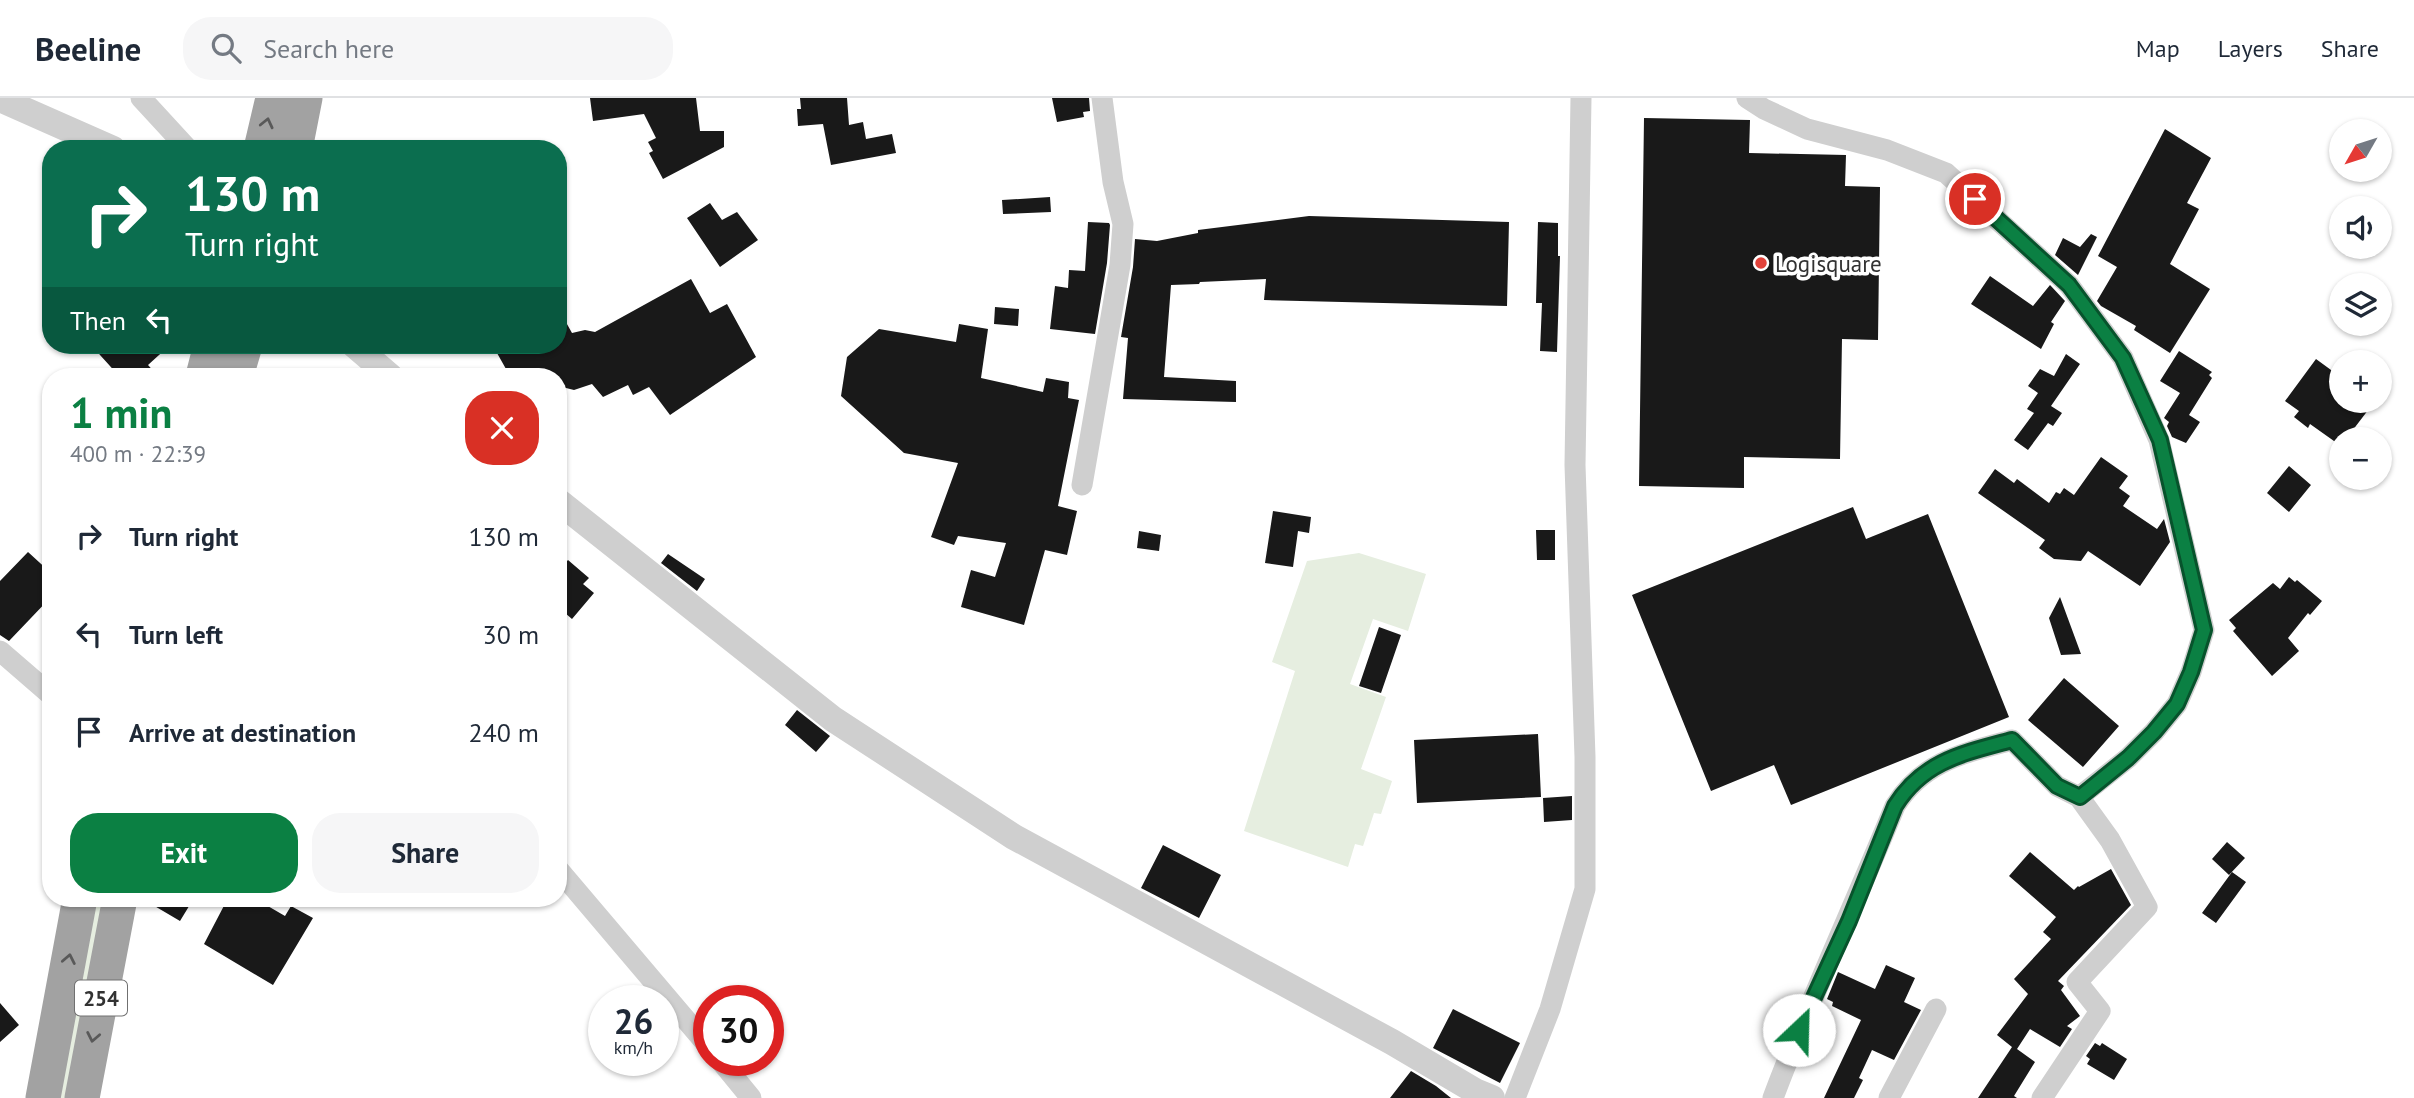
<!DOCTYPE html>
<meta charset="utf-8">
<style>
:root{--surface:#fff;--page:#f6f6f7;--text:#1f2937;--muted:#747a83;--line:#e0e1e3;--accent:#0b8043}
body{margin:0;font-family:"PT Sans",sans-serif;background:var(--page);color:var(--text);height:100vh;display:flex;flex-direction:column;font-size:26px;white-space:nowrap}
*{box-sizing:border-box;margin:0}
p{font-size:23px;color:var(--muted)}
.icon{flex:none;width:38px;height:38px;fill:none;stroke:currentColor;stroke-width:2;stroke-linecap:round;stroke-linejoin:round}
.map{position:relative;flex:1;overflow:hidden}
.details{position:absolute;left:42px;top:270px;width:525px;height:539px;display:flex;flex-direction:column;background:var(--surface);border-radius:28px;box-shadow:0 2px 5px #0004}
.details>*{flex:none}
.banner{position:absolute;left:42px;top:42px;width:525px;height:214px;border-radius:28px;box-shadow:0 2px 5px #0004;background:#0b6e4f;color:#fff;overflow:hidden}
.needle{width:46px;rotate:231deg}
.fabs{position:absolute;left:2329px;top:21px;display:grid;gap:14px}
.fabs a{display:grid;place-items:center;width:63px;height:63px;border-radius:50%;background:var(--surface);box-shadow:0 2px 5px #0004;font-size:35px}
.speed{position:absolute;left:588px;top:887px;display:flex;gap:14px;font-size:35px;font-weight:700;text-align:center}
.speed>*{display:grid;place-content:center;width:91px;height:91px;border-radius:50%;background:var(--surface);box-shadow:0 2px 5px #0004;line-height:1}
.speed small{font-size:18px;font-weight:400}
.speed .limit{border:10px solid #d22;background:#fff;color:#111}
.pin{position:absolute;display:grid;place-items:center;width:60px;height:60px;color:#fff;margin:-30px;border:4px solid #fff;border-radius:50%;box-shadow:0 2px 7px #0007}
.me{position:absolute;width:77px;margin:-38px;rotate:24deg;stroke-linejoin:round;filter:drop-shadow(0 0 5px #0008)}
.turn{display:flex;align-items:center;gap:24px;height:147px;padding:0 28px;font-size:32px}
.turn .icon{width:91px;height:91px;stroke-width:2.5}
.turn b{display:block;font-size:49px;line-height:60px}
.then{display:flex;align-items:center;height:66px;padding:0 28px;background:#0003;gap:14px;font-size:26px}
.round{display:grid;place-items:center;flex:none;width:74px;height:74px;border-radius:28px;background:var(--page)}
.head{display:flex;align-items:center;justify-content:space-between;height:119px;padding:0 28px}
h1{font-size:42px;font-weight:700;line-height:52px;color:var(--accent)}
.action{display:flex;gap:14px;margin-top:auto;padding:14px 28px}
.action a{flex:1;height:80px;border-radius:28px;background:var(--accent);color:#fff;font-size:28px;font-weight:700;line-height:80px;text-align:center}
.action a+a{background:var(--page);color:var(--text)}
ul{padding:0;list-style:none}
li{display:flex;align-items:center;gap:21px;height:98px;padding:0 28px}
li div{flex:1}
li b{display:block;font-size:26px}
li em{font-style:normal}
header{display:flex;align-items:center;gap:42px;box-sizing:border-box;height:98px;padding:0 35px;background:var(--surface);border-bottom:2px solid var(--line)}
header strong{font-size:33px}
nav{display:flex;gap:38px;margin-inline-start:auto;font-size:24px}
.search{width:490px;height:63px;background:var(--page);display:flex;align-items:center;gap:18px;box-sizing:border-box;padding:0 24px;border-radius:28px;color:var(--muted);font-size:26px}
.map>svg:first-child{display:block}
</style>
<header>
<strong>Beeline</strong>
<div class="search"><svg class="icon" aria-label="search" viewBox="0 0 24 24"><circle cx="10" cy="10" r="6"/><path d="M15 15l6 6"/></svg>Search here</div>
<nav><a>Map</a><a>Layers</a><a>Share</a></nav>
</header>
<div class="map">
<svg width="2414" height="1000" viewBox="0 0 2414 1000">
<rect width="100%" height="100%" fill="#fff"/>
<path fill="#e6eee0" d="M 1359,455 L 1426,476 L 1408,533 L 1373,521 L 1350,586 L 1386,599 L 1361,671 L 1392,683 L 1381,716 L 1374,715 L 1363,748 L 1355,746 L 1348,769 L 1244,733 L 1295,573 L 1272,564 L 1307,463 Z
M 90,800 L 105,800 L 73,1000 L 51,1000 Z"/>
<path fill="#191919" d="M 590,0 L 696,0 L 700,33 L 724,33 L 724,49 L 663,81 L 649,55 L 653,53 L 648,44 L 656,40 L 644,16 L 593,23 Z
M 800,0 L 847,0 L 849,27 L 863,24 L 866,41 L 892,36 L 896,55 L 831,67 L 823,26 L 798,28 L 797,11 L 801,11 Z
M 1052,0 L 1089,0 L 1090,13 L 1083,14 L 1084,19 L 1057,24 Z
M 1644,20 L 1750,22 L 1749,55 L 1846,57 L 1845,88 L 1880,89 L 1878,242 L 1842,241 L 1840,361 L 1744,359 L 1744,390 L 1639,388 Z
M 2165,31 L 2211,60 L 2187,105 L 2199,111 L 2170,166 L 2210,191 L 2170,255 L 2134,232 L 2136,228 L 2101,208 L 2097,203 L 2117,169 L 2098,158 Z
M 1050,99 L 1051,114 L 1003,116 L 1002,102 Z
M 710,105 L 722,122 L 737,114 L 758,142 L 720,169 L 687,120 Z
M 1309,118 L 1509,124 L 1507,208 L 1264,202 L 1266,181 L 1200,184 L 1199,186 L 1171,187 L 1164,279 L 1236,283 L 1236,304 L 1123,301 L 1128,240 L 1121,239 L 1133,169 L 1135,141 L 1157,143 L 1198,135 L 1198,132 Z
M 1088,124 L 1109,125 L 1110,127 L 1107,165 L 1095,236 L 1050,231 L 1055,188 L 1068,190 L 1069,172 L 1085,173 Z
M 1538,124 L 1558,125 L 1558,158 L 1560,158 L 1557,254 L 1540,253 L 1542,205 L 1536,205 Z
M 2091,136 L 2097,139 L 2078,177 L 2055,157 L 2063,140 L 2080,149 Z
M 1990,178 L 2033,208 L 2050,187 L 2065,203 L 2051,224 L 2054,226 L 2041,251 L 1971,206 Z
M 691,181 L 710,215 L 727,206 L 756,259 L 670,317 L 649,289 L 633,297 L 628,287 L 603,299 L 592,286 L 574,292 L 558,288 L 558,278 L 504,278 L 506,271 L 497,255 L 512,247 L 558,247 L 558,210 L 572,235 L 585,232 L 595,234 Z
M 995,209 L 1019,211 L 1018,228 L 994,226 Z
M 959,226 L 988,231 L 981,280 L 1043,294 L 1046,280 L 1069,284 L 1068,300 L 1079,302 L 1058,408 L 1077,413 L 1067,457 L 1045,452 L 1024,527 L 961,509 L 971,472 L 995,479 L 1006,445 L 958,438 L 954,447 L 931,439 L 958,365 L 904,355 L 841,298 L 847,259 L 879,231 L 956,244 Z
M 91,247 L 170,247 L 148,267 L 158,278 L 119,278 Z
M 2179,253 L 2212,274 L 2209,277 L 2212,280 L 2189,317 L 2200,324 L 2186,345 L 2172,339 L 2167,328 L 2169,324 L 2164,320 L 2180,295 L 2160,283 Z
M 2066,256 L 2080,266 L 2051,308 L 2062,315 L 2053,328 L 2048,325 L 2028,352 L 2014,342 L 2034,315 L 2027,311 L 2038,295 L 2028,288 L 2040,271 L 2054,278 Z
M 2316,261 L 2342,280 L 2342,303 L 2375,303 L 2346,341 L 2342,341 L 2341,348 L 2310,326 L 2308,330 L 2294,319 L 2299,313 L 2285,303 Z
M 2101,359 L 2128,378 L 2119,390 L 2130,398 L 2123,408 L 2157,431 L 2164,421 L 2170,444 L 2140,488 L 2088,453 L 2081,463 L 2054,461 L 2039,450 L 2045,442 L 1978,395 L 1995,371 L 2014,385 L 2017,381 L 2049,405 L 2056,394 L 2060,396 L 2064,390 L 2074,397 Z
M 2289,368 L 2311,387 L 2289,414 L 2267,395 Z
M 1853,409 L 1866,441 L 1928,416 L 2009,619 L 1791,707 L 1774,667 L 1711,693 L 1632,497 Z
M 1273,413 L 1311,419 L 1309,435 L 1298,433 L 1293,469 L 1265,465 Z
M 1536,432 L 1555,432 L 1555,462 L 1537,462 Z
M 1139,433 L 1161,437 L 1159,453 L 1137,450 Z
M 28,454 L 51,475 L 51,499 L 9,543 L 0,537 L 0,483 Z
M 668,456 L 705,481 L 697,493 L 661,465 Z
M 568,462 L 589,480 L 583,486 L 594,495 L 572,521 L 558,509 L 558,473 Z
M 2289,479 L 2295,484 L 2297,482 L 2322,503 L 2310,517 L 2308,515 L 2288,540 L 2299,553 L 2272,578 L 2233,533 L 2236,530 L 2229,522 L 2273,485 L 2280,491 Z
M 2060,499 L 2081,556 L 2061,557 L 2049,520 Z
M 1379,529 L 1401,537 L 1381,595 L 1359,588 Z
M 2064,580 L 2119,628 L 2083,669 L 2028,622 Z
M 797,612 L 830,638 L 816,654 L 785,627 Z
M 1538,636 L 1541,699 L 1417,705 L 1414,642 Z
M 1572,698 L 1572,722 L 1544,724 L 1543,700 Z
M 2227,744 L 2245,760 L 2229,777 L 2212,761 Z
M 1163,747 L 1221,777 L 1199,820 L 1141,790 Z
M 2030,754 L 2074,792 L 2078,788 L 2079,789 L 2111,771 L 2131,807 L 2058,883 L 2064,888 L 2061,892 L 2080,918 L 2067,928 L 2072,931 L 2060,949 L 2030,931 L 2017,951 L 2035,964 L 2014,998 L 2017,1000 L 1978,1000 L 2012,949 L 1997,937 L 2028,896 L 2014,881 L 2051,841 L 2043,834 L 2056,819 L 2009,778 Z
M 2232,774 L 2246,784 L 2216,825 L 2202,815 Z
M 141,800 L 194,800 L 180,823 Z
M 228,800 L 254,800 L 285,818 L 291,808 L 313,820 L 273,887 L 204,846 Z
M 1886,867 L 1915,880 L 1904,904 L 1921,912 L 1894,962 L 1872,952 L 1859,980 L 1863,982 L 1854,1000 L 1824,1000 L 1861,922 L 1832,908 L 1833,904 L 1827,901 L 1838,874 L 1875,891 Z
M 0,905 L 19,927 L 0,944 Z
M 1453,911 L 1520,945 L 1500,985 L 1433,950 Z
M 2095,945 L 2100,948 L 2102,945 L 2127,961 L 2114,982 L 2087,966 L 2090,961 L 2086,958 Z
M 1411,973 L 1436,988 L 1451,1000 L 1390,1000 Z"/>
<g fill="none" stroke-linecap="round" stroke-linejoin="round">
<path stroke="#cfcfcf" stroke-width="21" d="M 141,0 L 188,51
M 1747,0 L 1764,11 L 1807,31 L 1887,52 L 1946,75 L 2069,187 L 2123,260 L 2159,342 L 2204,532 L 2191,574 L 2177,606 L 2154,634 L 2128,660 L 2079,699
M 1082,387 L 1120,167 L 1123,126 L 1113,84 L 1102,0
M 0,553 L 51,597
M 558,771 L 709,949
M 720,962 L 751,1000
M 1515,1000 L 1550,911 L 1585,791 L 1585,659 L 1575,367 L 1581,0
M 1773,1000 C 1810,901 1855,806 1895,708 C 1923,663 1964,655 2012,642 L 2057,688 L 2079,699 L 2110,742 L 2147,809 L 2077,884 L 2100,913 L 2042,1000
M 1889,1000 L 1936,911"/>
<path stroke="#cfcfcf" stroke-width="26" d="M 0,1 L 113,51
M 354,247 L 390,278
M 558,403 L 833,621 L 1014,739 L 1392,944 L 1475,993 L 1492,1000"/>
<path stroke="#a2a2a2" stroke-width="35" d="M 261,51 L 273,0
M 295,51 L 305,0
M 203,278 L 211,247
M 236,278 L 245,247
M 43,1000 L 80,800
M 82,1000 L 120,800"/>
</g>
<defs><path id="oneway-chevron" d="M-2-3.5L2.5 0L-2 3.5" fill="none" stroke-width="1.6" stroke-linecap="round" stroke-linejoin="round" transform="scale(1.75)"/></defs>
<g stroke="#595959">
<use href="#oneway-chevron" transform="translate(267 25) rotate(-77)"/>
<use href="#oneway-chevron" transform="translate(69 861) rotate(-79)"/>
<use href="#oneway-chevron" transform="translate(93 939) rotate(101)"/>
</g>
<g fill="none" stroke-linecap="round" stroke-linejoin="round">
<g stroke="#07532c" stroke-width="18">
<path id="route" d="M 1799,932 L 1849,823 L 1895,708 C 1923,663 1964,655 2012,642 L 2057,688 L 2080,699 L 2128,660 L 2154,634 L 2177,606 L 2191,574 L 2204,532 L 2160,342 L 2123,260 L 2069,187 L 1975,101"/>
</g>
<use href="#route" stroke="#0b8043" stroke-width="12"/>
</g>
<circle fill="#e2423a" stroke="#fff" stroke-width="2.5" cx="1761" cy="165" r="7"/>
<g text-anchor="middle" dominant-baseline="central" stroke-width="7" stroke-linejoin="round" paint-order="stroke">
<rect fill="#fff" stroke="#707070" stroke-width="2" x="75" y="882.5" width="52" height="35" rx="5"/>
<g font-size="21" font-weight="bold" fill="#323232">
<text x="101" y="900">254</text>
</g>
<g font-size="23" fill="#323232" stroke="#fff" text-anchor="start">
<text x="1775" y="165">Logisquare</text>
</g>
</g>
</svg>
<div class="fabs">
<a><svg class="needle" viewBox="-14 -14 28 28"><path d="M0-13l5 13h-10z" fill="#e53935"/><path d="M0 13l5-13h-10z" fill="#747a83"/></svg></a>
<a><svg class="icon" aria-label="sound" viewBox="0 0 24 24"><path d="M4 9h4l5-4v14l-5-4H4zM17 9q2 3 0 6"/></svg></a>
<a><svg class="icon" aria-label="layers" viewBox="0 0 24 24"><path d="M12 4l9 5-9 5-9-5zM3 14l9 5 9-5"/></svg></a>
<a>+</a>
<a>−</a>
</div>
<div class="speed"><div>26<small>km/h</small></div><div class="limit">30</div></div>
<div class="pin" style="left:1975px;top:101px;background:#d93025"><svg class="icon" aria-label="arrive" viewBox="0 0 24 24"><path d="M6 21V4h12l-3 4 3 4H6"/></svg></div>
<svg class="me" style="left:1799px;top:932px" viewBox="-20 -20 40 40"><circle r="19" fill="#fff"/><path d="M0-13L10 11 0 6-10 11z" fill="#0b8043"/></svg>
<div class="banner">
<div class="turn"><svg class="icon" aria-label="right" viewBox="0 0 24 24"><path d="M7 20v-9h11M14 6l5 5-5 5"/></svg><div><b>130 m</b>Turn right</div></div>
<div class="then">Then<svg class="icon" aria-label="left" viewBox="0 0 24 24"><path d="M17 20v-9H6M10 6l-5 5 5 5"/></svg></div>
</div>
<section class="details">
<div class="head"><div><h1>1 min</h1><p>400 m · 22:39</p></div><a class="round" style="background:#d93025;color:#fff"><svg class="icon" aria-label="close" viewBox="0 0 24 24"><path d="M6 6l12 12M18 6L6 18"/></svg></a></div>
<ul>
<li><svg class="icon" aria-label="right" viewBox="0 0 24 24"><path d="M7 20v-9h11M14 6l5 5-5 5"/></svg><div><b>Turn right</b></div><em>130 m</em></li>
<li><svg class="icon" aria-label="left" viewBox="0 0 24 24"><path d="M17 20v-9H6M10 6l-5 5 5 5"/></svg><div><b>Turn left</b></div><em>30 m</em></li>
<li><svg class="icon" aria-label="arrive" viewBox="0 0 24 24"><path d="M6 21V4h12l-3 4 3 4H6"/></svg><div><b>Arrive at destination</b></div><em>240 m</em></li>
</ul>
<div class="action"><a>Exit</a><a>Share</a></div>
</section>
</div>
